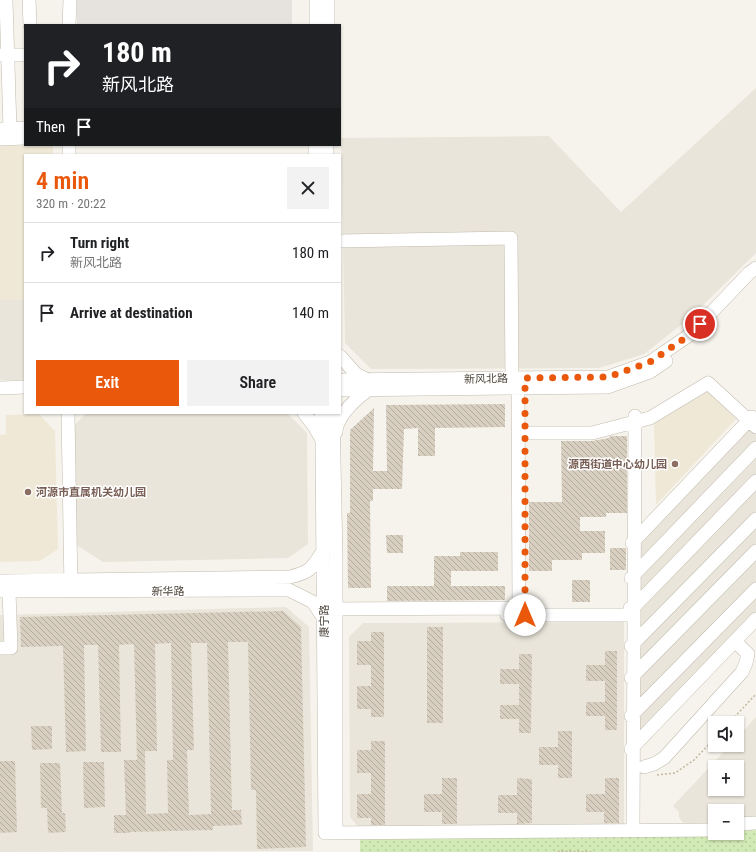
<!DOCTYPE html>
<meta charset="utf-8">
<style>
:root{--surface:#fff;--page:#f2f2f2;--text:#202124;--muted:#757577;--line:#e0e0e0;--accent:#ea580c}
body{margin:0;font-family:"Roboto Condensed","Noto Sans SC",sans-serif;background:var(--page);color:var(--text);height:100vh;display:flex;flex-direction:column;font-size:15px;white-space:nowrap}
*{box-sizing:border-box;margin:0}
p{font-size:13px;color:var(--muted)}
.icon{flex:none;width:22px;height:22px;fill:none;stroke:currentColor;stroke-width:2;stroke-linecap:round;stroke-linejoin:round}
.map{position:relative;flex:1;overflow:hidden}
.details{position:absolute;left:24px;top:154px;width:317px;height:260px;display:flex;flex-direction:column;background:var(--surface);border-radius:0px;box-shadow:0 1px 3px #0004}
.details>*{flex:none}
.guide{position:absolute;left:24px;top:24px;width:317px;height:122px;border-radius:0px;box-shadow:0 1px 3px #0004;background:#202124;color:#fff;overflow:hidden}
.controls{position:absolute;left:708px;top:716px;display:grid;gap:8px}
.controls a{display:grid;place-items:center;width:36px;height:36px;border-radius:0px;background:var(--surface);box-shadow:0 1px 3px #0004;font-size:20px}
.pin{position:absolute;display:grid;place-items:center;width:34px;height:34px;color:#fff;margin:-17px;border:2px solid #fff;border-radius:50%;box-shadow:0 1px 4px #0007}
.me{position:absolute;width:44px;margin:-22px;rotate:0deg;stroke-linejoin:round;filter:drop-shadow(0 0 3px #0008)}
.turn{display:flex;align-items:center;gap:14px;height:84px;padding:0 12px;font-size:18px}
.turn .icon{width:52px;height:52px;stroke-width:2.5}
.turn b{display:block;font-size:28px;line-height:34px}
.then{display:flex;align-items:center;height:38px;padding:0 12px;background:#0003;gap:8px;font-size:15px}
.round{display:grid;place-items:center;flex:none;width:42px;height:42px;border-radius:0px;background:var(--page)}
.overview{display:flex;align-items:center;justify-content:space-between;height:68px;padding:0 12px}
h1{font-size:24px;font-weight:600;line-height:30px;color:var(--accent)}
.primary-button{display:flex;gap:8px;margin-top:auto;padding:8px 12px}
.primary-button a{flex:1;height:46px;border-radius:0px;background:var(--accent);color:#fff;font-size:16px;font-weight:600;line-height:46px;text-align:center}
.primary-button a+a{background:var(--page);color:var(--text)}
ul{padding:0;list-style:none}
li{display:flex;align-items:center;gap:12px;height:60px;padding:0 12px;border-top:1px solid var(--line)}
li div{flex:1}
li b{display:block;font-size:15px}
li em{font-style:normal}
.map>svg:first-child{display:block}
</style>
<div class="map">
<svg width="756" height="852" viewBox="0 0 756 852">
<defs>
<pattern id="park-dots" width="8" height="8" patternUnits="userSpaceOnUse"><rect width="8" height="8" fill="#d2eab5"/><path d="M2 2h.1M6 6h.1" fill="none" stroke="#b6ca9c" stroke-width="1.8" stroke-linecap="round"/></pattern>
<pattern id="building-back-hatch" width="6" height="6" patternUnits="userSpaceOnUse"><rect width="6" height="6" fill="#d8cfc1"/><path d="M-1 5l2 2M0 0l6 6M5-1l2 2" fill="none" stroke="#b1aa9e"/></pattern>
</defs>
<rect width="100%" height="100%" fill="#f6f3ec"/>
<path fill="#eae5da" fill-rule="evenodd" d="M 756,88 L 756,253 L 691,317 L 644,354 L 599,368 L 371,369 L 345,343 L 341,138 L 549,136 L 621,212 Z
M 0,300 L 25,300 L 25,380 L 0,380 Z
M 86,413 L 287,413 L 307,433 L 308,544 L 288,558 L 103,562 L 75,544 L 73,427 Z
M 745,424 L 756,435 L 756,613 L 638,735 L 640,537 Z
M 286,607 L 309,627 L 313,851 L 0,852 L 0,615 Z
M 624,622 L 624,826 L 360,829 L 350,817 L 349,637 L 363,623 Z
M 756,717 L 756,820 L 737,821 L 737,811 L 715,811 L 715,823 L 695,824 L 688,824 L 682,822 L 679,817 L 679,812 L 673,806 L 730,745 L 737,745 L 737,738 ZM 715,767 L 737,767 L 737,789 L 715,789 Z"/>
<path fill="#e6e2dd" d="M 77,0 L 292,0 L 292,25 L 77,25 Z"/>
<path fill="#efe8d6" d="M 53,145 L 53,155 L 25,155 L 25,300 L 0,300 L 0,146 Z
M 707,391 L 736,419 L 656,505 L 654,423 Z
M 39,414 L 55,431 L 58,549 L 40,561 L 0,562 L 0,435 L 6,434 L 6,415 Z"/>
<path fill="url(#park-dots)" d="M 756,830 L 756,852 L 360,852 L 360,837 L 737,833 L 737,831 Z"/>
<path fill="url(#building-back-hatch)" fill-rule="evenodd" d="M 505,404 L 505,427 L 435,428 L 435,456 L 418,456 L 418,428 L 404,429 L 402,489 L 373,489 L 373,501 L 370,501 L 371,588 L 348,588 L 347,513 L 350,513 L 350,430 L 374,408 L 373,471 L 387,471 L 386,405 Z
M 612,436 L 627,436 L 627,513 L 606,513 L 606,517 L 580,517 L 580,531 L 605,531 L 605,553 L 582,553 L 582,560 L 552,560 L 552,571 L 529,571 L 529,502 L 562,502 L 561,441 L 592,441 L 609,438 L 609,437 Z
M 386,535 L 403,535 L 403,553 L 387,553 Z
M 610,548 L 626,548 L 626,570 L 610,570 Z
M 460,552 L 498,552 L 498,571 L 451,571 L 451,586 L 505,586 L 505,600 L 387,601 L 387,586 L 434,586 L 434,556 L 460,556 Z
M 572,580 L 590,580 L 590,602 L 572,602 Z
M 283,611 L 301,627 L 306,847 L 257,849 L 256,790 L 251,790 L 248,642 L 228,642 L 232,810 L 241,810 L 242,825 L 213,826 L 213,830 L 130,832 L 130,833 L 114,833 L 114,815 L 126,815 L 124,760 L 137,760 L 134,644 L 119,645 L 121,752 L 101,752 L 98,645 L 84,645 L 86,751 L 66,752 L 63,646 L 21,647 L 20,617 ZM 171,643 L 173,760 L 167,760 L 168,813 L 146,814 L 145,751 L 157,751 L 155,644 ZM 191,643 L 207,643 L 211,814 L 189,815 L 187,750 L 194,750 Z
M 427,627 L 443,627 L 443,723 L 427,723 Z
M 371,632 L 384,632 L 384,717 L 371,717 L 371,709 L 357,709 L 357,686 L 371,686 L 371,665 L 357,665 L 357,641 L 371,641 Z
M 605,651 L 617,651 L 617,730 L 605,730 L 605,716 L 586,716 L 586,702 L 605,702 L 605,681 L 586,681 L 586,665 L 605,665 Z
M 519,654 L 532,654 L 531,733 L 519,733 L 519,719 L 500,719 L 500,705 L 519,705 L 519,684 L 500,684 L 500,669 L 519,669 Z
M 31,726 L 52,726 L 52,749 L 32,750 Z
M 558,731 L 572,731 L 572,778 L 558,778 L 558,765 L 539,765 L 539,747 L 558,747 Z
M 371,741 L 385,741 L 385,825 L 371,825 L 371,818 L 357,818 L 357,794 L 371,794 L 371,773 L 357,773 L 357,750 L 371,750 Z
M 0,761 L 15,761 L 17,832 L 0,833 Z
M 83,762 L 104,762 L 105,807 L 84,808 Z
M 40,763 L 60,763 L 62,813 L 65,813 L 66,832 L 48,833 L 47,808 L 41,808 Z
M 442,778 L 457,778 L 457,824 L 442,824 L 442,812 L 424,812 L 424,794 L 442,794 Z
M 517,778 L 532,779 L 532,823 L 517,824 L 517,813 L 498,813 L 498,795 L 517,795 Z
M 605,778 L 619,778 L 619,823 L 604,823 L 604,812 L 586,812 L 586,794 L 605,794 Z"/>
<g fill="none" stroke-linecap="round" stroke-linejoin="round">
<g stroke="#c2bbae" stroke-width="14">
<path id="minor" d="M 6,0 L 10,129
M 29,0 L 30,25
M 69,25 L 70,0
M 316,25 L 316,0
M 328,25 L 328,0
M 0,55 L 25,55
M 0,129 L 25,128
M 0,139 L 25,138
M 315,145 L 315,155
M 327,145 L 327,155
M 69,155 L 69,145
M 340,241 L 511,238 L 512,386
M 340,356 L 356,374 L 368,380
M 340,380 L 608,377 L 650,362 L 691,334 L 749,273 L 756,268
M 0,388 L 25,387
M 340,390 L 608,387 L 650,372 L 666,361
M 68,413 L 71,589
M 304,413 L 314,426 L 321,438
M 321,413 L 322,440 L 325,833 L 715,830
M 333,413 L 336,557 L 336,833
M 336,432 C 336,429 337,426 338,423 C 344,410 357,398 368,390
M 518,433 L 592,433 L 650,418 L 708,383 L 756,427
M 632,543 L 752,417
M 631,578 L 756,448
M 0,581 L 290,577 C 311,572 312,568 323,551
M 0,591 L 289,590 L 313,602 L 324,619
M 630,608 L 634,607 L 756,481
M 324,609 L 519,608 L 518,380
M 507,615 L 634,615
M 631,646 L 756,519
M 0,648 L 11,648 L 9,591
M 631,678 L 756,551
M 631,716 L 756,589
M 631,749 L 756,619
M 644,767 L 654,764 L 664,758 L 742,672 L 746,663 L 748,654 L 735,641
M 737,824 L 756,823
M 633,830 L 635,416"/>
</g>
<path stroke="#c4b79f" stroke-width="1.5" stroke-dasharray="2 2" stroke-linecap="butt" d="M 729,723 L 756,694
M 657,775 L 675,773 L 694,760 L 715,738
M 558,852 L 559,851 L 592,852"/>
<use href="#minor" stroke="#fff" stroke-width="13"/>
</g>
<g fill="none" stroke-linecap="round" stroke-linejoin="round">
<path stroke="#ea580c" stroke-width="7" stroke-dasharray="0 12.6" d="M 525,615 L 525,378 L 608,377 L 650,362 L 691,334 L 700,324"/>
</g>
<g fill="#8d6e63" stroke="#fff" stroke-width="1.5">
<circle cx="675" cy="464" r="4"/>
<circle cx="28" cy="492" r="4"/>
</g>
<g text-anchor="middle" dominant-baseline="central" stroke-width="3" stroke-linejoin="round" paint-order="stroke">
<g font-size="11" fill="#4b4439" stroke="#fff">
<text transform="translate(486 379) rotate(-1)">新风北路</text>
<text x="168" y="591">新华路</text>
<text transform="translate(324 621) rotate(-90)">康宁路</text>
</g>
<g font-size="11" font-weight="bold" fill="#785e54" stroke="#fff" text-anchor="end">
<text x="667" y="464">源西街道中心幼儿园</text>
<text x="36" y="492" text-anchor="start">河源市直属机关幼儿园</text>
</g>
</g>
</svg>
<div class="controls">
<a><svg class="icon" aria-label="sound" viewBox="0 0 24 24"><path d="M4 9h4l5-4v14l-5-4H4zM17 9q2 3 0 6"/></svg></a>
<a>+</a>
<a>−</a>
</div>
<div class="pin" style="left:700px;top:324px;background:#d93025"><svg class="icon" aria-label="arrive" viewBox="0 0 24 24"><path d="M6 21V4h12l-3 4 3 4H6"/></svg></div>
<svg class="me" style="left:525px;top:615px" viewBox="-20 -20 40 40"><circle r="19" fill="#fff"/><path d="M0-13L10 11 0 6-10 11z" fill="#ea580c"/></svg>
<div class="guide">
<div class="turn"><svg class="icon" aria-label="right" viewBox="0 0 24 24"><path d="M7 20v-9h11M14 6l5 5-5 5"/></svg><div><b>180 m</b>新风北路</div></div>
<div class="then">Then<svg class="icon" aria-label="arrive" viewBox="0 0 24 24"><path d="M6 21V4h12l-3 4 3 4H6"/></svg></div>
</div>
<section class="details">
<div class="overview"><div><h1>4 min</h1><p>320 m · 20:22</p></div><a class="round"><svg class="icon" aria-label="close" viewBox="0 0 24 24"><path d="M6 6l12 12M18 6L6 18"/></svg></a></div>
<ul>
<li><svg class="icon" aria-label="right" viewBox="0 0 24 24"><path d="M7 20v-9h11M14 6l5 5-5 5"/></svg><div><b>Turn right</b><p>新风北路</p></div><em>180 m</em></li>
<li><svg class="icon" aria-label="arrive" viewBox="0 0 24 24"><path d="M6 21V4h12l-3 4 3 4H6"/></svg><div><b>Arrive at destination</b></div><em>140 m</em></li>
</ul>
<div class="primary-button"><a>Exit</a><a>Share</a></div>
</section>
</div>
